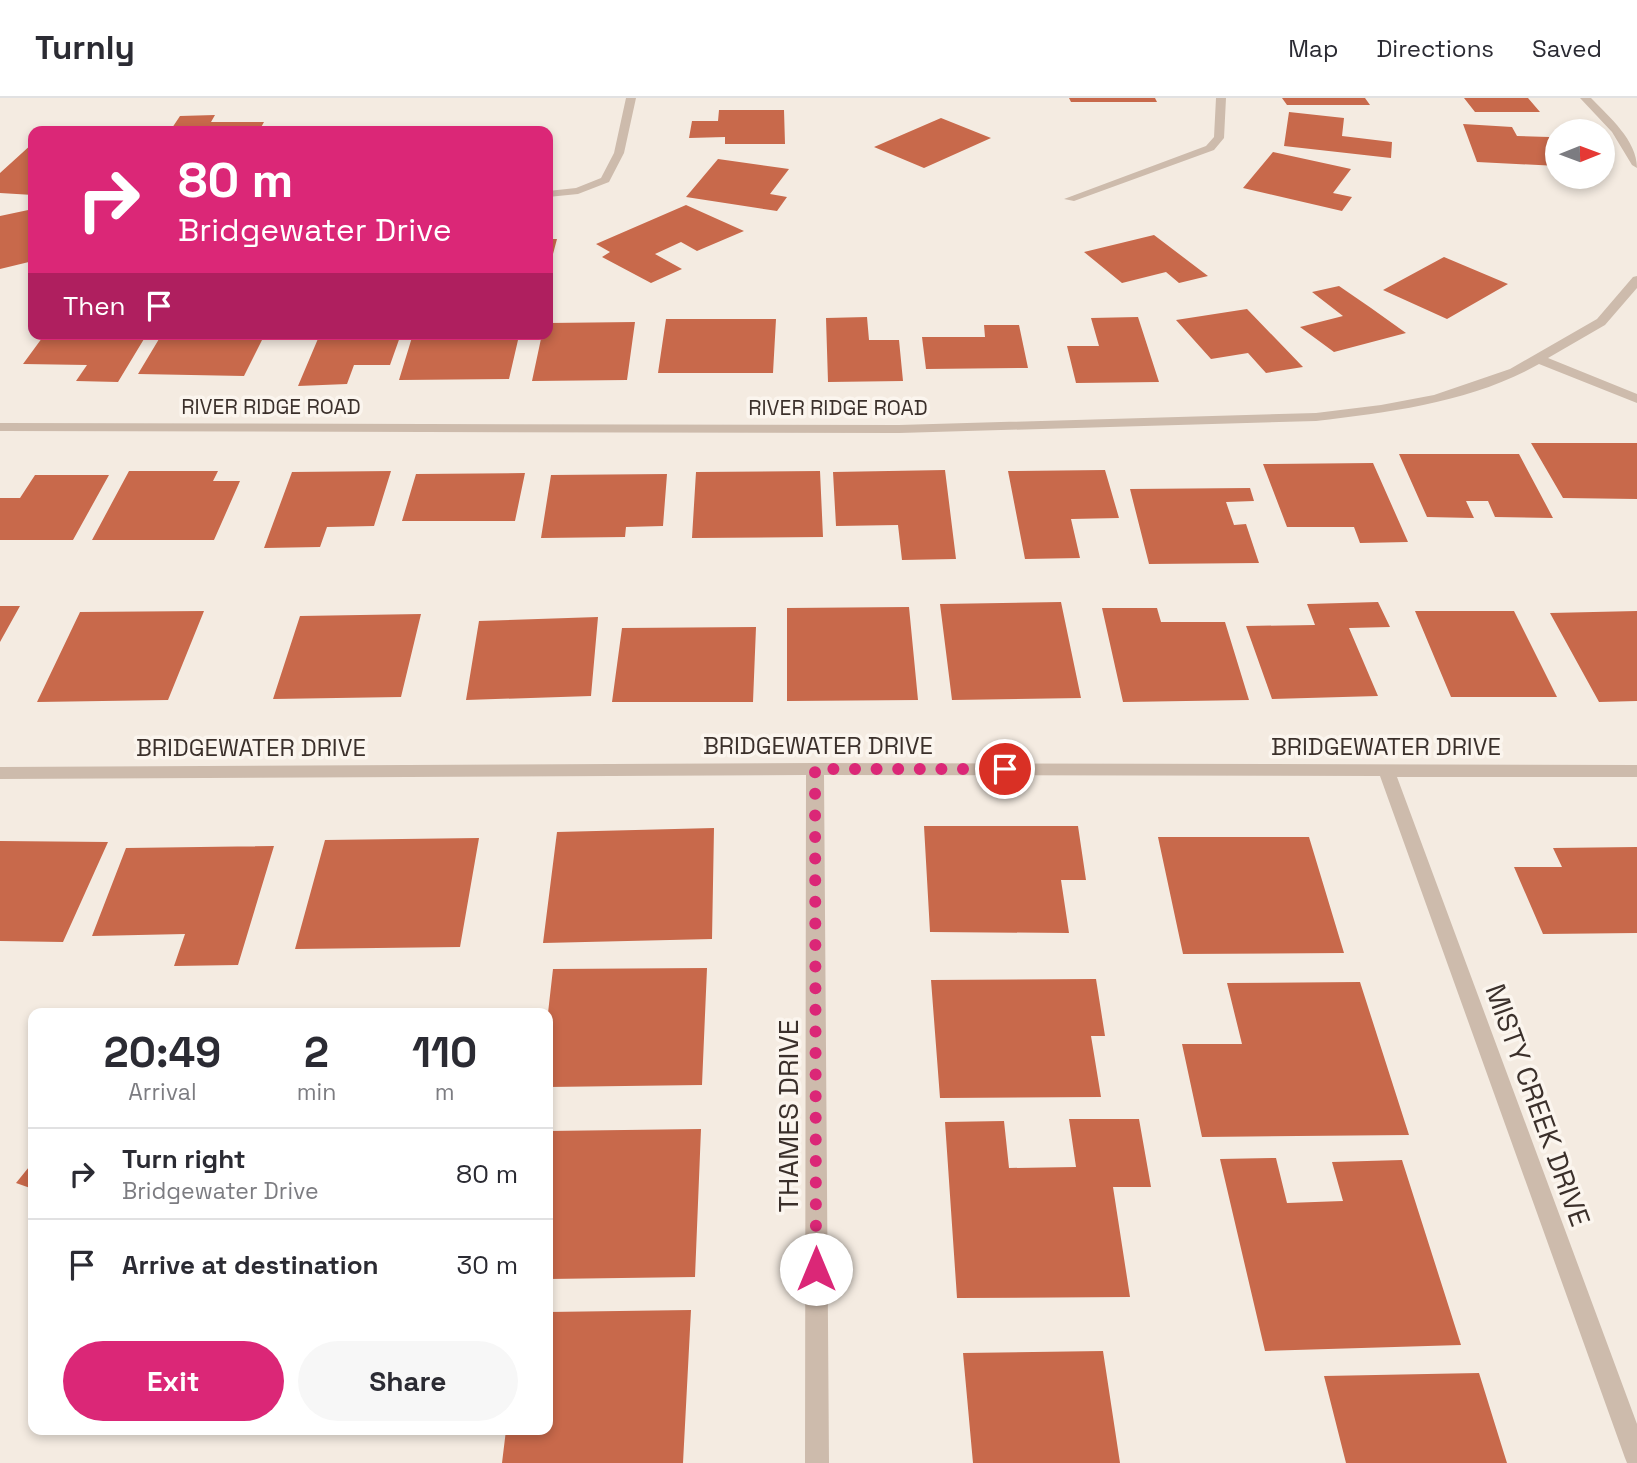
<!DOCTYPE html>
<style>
:root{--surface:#fff;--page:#f7f7f7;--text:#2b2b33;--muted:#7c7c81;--line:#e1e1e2;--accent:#db2777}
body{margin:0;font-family:"Space Grotesk",sans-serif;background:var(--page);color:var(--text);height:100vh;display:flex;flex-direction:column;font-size:26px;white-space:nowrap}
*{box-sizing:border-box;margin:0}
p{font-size:23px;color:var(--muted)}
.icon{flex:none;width:38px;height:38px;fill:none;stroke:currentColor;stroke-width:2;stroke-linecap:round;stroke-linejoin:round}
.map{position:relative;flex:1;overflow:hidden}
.panel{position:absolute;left:28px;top:910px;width:525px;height:427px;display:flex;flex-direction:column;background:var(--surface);border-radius:14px;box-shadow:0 4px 10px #0003}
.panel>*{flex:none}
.hud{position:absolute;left:28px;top:28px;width:525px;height:214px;border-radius:14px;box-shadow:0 4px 10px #0003;background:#db2777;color:#fff;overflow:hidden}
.needle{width:46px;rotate:89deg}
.buttons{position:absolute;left:1545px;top:21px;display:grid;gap:14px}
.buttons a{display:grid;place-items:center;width:70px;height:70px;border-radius:50%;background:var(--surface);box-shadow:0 4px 10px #0003;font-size:35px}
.pin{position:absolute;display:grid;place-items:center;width:60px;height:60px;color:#fff;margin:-30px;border:4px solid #fff;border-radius:50%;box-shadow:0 2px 7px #0007}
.me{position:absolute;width:77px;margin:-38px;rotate:0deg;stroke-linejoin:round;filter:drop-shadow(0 0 5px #0008)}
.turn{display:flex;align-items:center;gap:24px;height:147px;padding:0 35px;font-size:32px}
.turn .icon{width:91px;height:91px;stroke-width:2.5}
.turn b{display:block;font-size:49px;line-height:60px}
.then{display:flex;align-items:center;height:66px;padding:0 35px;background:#0003;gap:14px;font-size:26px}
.eta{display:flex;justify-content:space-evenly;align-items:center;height:119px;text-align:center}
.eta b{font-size:42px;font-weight:800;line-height:49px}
.primary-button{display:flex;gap:14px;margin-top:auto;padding:14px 35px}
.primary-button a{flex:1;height:80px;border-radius:42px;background:var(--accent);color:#fff;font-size:28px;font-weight:800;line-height:80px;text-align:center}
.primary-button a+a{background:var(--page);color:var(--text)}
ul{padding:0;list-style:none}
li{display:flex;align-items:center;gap:21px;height:91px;padding:0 35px;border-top:2px solid var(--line)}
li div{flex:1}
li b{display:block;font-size:26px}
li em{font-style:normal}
header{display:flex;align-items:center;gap:42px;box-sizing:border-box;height:98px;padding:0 35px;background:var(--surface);border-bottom:2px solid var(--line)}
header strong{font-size:33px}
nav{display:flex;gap:38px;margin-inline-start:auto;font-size:24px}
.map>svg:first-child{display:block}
</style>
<header>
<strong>Turnly</strong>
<nav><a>Map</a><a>Directions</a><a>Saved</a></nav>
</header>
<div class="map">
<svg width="1637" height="1365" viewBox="0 0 1637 1365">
<rect width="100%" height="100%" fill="#f4ebe1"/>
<path fill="#c8694b" d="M 1069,0 L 1155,0 L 1157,4 L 1071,4 Z
M 1282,0 L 1365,0 L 1370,7 L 1287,7 Z
M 1464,0 L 1528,0 L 1540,14 L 1475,14 Z
M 719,12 L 784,12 L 785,46 L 725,46 L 725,39 L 689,40 L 692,23 L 718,23 Z
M 1289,14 L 1344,20 L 1342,38 L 1392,44 L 1391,60 L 1284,48 Z
M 215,17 L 211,24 L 264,24 L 259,33 L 170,33 L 180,18 Z
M 941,20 L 991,40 L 924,70 L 874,49 Z
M 1463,26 L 1512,29 L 1517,38 L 1549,39 L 1558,57 L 1558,68 L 1477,64 Z
M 399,29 L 462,29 L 461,33 L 398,33 Z
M 366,30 L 365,33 L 298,33 L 298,31 Z
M 33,45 L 33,97 L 0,95 L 0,75 Z
M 1273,54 L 1351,71 L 1333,95 L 1352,99 L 1342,113 L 1243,90 Z
M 718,61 L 789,71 L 770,96 L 787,99 L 777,113 L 686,99 Z
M 686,107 L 744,133 L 697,153 L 681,144 L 655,156 L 682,171 L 651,185 L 602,159 L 610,154 L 596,146 Z
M 33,111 L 33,163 L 0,171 L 0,118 Z
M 1154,137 L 1208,178 L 1179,185 L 1166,174 L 1122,185 L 1084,154 Z
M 548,141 L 557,141 L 549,171 L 548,171 Z
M 1444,159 L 1508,186 L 1447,221 L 1383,192 Z
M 1339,188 L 1371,210 L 1406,235 L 1334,254 L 1300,229 L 1343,218 L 1312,194 Z
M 1247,211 L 1303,269 L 1266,275 L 1248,255 L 1211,261 L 1176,222 Z
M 867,219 L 869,242 L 899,242 L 903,283 L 828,284 L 826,220 Z
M 1138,219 L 1159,284 L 1076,285 L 1067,248 L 1099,248 L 1091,220 Z
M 666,221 L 776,221 L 773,275 L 658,275 Z
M 635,224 L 627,282 L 532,283 L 542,236 L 548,236 L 548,225 Z
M 984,227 L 1019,227 L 1028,270 L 926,271 L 922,239 L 985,239 Z
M 45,236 L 147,236 L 118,284 L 76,283 L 87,267 L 23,266 Z
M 162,236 L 265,236 L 244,278 L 138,276 Z
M 320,236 L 401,236 L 390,267 L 354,267 L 347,286 L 298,288 Z
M 413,236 L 492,236 L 491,242 L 518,242 L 509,281 L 399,282 Z
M 1531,345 L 1637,345 L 1637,401 L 1563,400 Z
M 1399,356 L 1519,356 L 1553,420 L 1495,419 L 1488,403 L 1466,403 L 1474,420 L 1427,419 Z
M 1373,365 L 1408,444 L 1360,445 L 1354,429 L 1287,429 L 1263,366 Z
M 945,372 L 956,461 L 902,462 L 898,427 L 836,428 L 833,374 Z
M 1105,372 L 1119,420 L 1071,421 L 1080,460 L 1025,461 L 1008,373 Z
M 129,373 L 218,373 L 213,383 L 240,383 L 214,442 L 92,442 Z
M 391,373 L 374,428 L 327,429 L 320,449 L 264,450 L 292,374 Z
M 820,373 L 823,439 L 692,440 L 696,374 Z
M 525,375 L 515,423 L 402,423 L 416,376 Z
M 667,376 L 663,428 L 626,429 L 625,439 L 541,440 L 551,377 Z
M 35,377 L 109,377 L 73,442 L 0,442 L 0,400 L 20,400 Z
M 1250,390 L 1254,403 L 1226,404 L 1234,427 L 1246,426 L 1259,465 L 1149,466 L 1130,391 Z
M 1061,504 L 1081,600 L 952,602 L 940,506 Z
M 1378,504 L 1390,529 L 1349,530 L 1378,598 L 1272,601 L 1246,528 L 1315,527 L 1307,506 Z
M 0,508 L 20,508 L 0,544 Z
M 909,509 L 918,602 L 787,603 L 787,510 Z
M 1102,510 L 1157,510 L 1161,524 L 1225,524 L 1249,602 L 1123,604 Z
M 204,513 L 168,602 L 37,604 L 80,514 Z
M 1415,513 L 1514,513 L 1557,599 L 1451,599 Z
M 1637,513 L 1637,603 L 1599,604 L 1550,515 Z
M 421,516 L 401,599 L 273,601 L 300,518 Z
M 598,519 L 591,598 L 466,602 L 479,523 Z
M 756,529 L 753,604 L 612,604 L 622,530 Z
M 924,728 L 1078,728 L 1086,782 L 1061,782 L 1069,835 L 930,834 Z
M 714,730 L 712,841 L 543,845 L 557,734 Z
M 1158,739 L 1309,739 L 1344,855 L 1183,856 Z
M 479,740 L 460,849 L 295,851 L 325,742 Z
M 0,743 L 108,744 L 63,844 L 0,843 Z
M 274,748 L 238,867 L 174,868 L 185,836 L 92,838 L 126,750 Z
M 1637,749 L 1637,835 L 1543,836 L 1514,769 L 1562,769 L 1553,750 Z
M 707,870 L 702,987 L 548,989 L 548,915 L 553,871 Z
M 1096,881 L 1105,938 L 1091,938 L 1101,999 L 940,1000 L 931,882 Z
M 1360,884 L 1409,1037 L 1202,1039 L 1182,946 L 1242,946 L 1227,885 Z
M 1069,1021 L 1139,1021 L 1151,1089 L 1113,1089 L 1130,1199 L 957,1200 L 945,1024 L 1004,1023 L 1009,1070 L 1076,1069 Z
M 701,1031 L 695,1179 L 548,1181 L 548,1033 Z
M 1276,1060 L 1287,1105 L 1343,1103 L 1332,1064 L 1402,1062 L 1461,1247 L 1265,1253 L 1220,1061 Z
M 33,1064 L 33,1091 L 16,1085 Z
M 691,1212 L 683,1365 L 502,1365 L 506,1332 L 548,1332 L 548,1214 Z
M 1103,1253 L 1120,1365 L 973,1365 L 963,1255 Z
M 1479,1275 L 1507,1365 L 1346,1365 L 1324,1278 Z"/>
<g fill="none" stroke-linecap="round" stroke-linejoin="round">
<path fill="#cdbbac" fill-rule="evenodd" d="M 626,0 L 636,0 L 624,55 L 609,84 L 578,96 L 548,99 L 548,93 L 576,90 L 601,80 L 614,55 Z
M 1216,0 L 1226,0 L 1224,40 L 1214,52 L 1074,103 L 1064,101 L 1206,48 L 1214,39 Z
M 1580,0 L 1591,0 C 1609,19 1637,42 1637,70 L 1632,67 L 1612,34 Z
M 1637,178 L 1637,190 L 1605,227 L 1548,260 L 1637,296 L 1637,305 L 1539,266 C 1472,304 1391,314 1316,323 L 899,335 L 0,333 L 0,325 L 899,327 L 1316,315 L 1381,307 L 1434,297 L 1510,271 L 1597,221 L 1633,179 Z
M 815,665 L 1637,667 L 1637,679 L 1397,679 L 1637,1326 L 1637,1365 L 1627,1365 L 1625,1360 L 1380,678 L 824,677 L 829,1365 L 805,1365 L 806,677 L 0,681 L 0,669 Z"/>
</g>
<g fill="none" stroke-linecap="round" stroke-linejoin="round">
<path stroke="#db2777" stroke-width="12" stroke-dasharray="0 21.6" d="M 816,1171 L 815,671 L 1005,671"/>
</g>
<g text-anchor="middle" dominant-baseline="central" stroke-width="7" stroke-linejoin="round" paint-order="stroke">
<g font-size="21" fill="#3b302b" stroke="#fbf5ee">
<text x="271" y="308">RIVER RIDGE ROAD</text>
<text x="838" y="309">RIVER RIDGE ROAD</text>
</g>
<g font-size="24" fill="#3b302b" stroke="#fbf5ee">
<text x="818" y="647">BRIDGEWATER DRIVE</text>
<text x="1386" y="648">BRIDGEWATER DRIVE</text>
<text x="251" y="649">BRIDGEWATER DRIVE</text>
</g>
<g font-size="28" fill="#3b302b" stroke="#fbf5ee">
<text transform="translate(1538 1007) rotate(70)">MISTY CREEK DRIVE</text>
<text transform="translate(788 1018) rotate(-90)">THAMES DRIVE</text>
</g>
</g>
</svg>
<div class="buttons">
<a><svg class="needle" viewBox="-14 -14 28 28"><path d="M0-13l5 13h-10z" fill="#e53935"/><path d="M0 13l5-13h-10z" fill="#7c7c81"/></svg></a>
</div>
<div class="pin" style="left:1005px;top:671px;background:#d93025"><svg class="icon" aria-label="arrive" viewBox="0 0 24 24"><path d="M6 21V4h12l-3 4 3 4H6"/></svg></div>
<svg class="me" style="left:816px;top:1171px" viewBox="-20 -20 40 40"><circle r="19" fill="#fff"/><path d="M0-13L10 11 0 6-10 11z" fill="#db2777"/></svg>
<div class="hud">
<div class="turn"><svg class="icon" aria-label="right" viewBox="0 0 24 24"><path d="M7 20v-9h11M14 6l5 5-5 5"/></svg><div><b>80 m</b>Bridgewater Drive</div></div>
<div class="then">Then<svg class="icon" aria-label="arrive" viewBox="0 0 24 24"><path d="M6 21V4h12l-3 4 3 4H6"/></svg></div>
</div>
<section class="panel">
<div class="eta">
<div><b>20:49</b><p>Arrival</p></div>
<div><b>2</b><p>min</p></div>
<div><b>110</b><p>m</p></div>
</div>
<ul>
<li><svg class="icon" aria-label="right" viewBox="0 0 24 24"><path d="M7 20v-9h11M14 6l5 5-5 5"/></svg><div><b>Turn right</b><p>Bridgewater Drive</p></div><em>80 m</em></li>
<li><svg class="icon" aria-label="arrive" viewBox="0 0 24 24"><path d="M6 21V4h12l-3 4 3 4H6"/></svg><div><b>Arrive at destination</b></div><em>30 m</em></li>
</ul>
<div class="primary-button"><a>Exit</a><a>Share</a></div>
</section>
</div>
